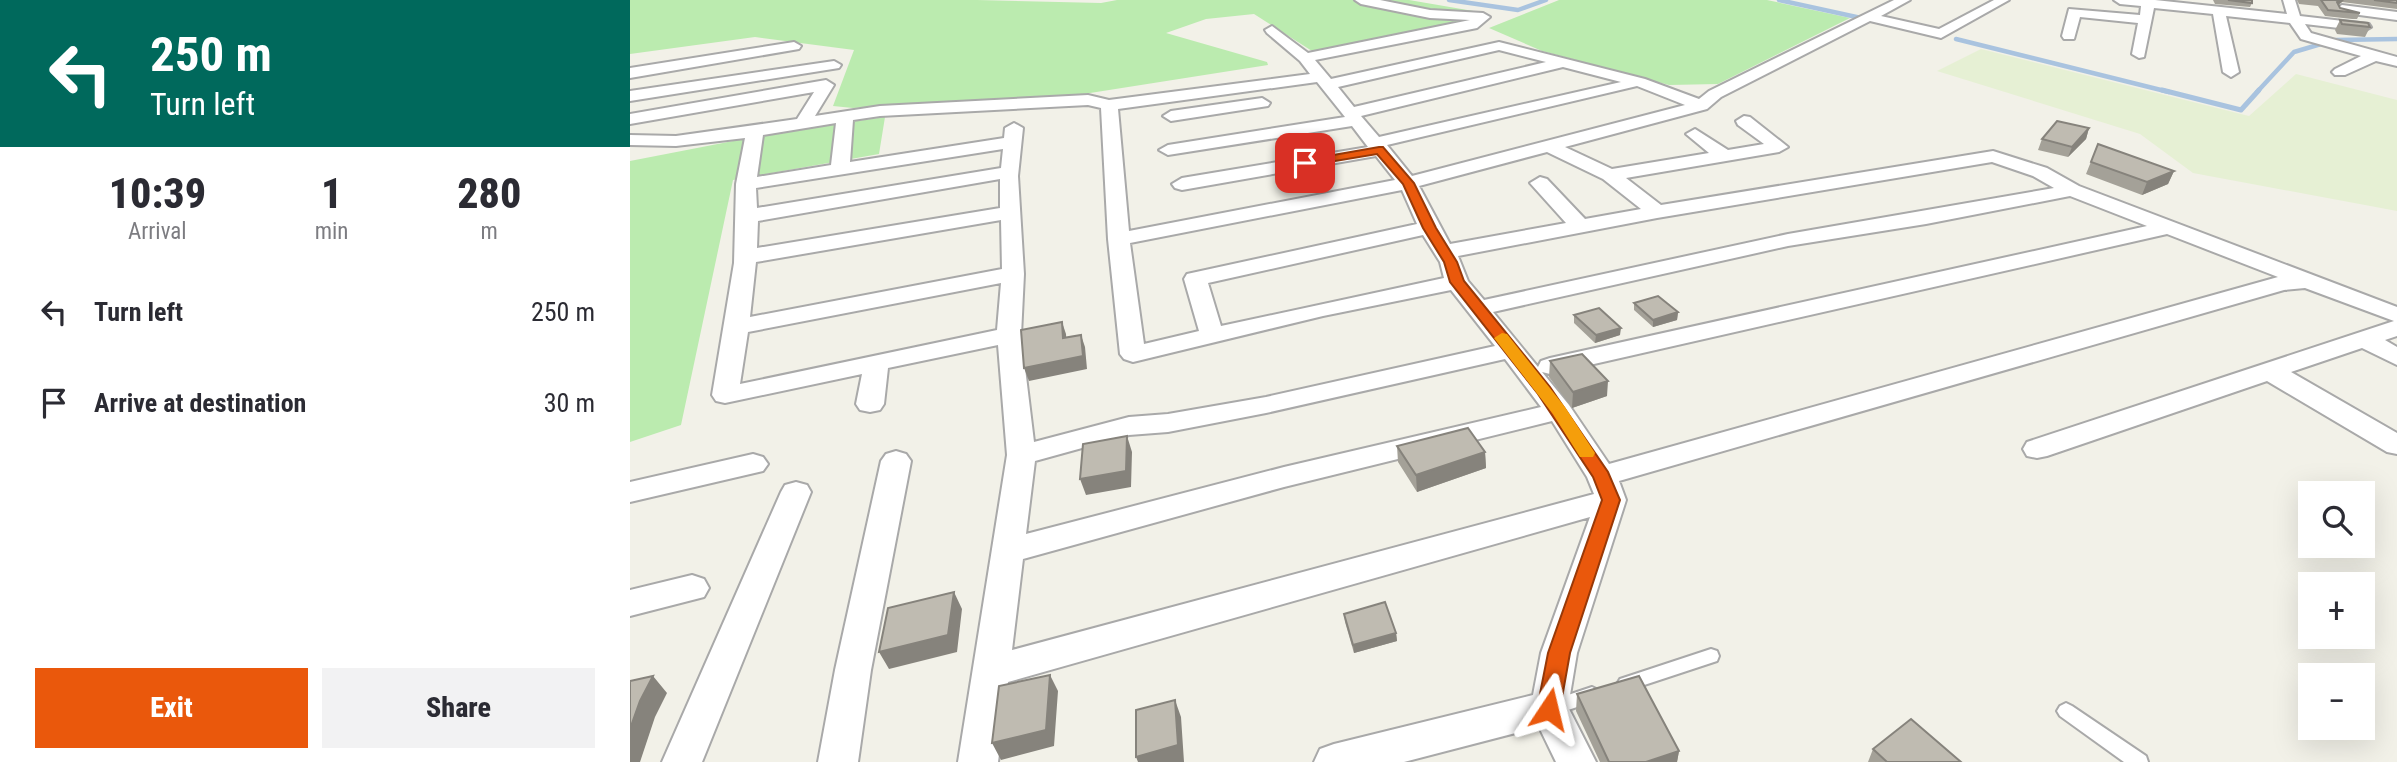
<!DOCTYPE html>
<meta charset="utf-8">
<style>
:root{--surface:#fff;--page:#f2f2f3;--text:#2b2b33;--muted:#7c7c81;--accent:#ea580c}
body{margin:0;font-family:"Roboto Condensed",sans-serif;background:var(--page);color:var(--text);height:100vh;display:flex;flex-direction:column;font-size:26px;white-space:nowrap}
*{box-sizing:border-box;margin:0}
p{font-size:23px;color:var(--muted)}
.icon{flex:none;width:38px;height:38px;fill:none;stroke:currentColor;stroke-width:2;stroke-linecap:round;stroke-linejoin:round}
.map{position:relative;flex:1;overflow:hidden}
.panel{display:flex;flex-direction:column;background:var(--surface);width:630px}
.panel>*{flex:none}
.guide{background:#00695c;color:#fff;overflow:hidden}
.fabs{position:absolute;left:1668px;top:481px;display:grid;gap:14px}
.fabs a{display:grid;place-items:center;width:77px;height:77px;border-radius:0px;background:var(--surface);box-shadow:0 7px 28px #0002;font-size:35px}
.pin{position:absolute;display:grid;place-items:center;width:60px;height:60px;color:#fff;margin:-30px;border-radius:14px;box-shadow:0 4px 10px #0006}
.me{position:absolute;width:77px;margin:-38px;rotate:10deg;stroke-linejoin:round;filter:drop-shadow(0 0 5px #0008)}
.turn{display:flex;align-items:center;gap:24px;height:147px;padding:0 35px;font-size:32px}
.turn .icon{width:91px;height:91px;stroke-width:2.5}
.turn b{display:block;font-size:49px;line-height:60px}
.eta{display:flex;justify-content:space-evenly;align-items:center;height:119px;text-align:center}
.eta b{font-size:42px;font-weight:800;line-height:49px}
.primary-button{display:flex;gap:14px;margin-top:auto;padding:14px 35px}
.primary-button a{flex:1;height:80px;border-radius:0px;background:var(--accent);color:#fff;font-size:28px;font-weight:800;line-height:80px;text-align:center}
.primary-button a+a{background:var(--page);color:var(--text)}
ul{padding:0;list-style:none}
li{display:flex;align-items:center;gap:21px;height:91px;padding:0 35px}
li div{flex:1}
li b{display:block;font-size:26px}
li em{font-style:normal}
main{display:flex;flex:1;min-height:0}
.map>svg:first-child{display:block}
</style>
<main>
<section class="panel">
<div class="guide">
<div class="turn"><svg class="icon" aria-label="left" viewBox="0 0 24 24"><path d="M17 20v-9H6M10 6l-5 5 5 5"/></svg><div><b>250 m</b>Turn left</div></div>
</div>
<div class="eta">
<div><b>10:39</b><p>Arrival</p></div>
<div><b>1</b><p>min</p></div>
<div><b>280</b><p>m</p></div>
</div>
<ul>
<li><svg class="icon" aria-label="left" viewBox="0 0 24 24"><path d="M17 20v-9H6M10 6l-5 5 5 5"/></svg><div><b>Turn left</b></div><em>250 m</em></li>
<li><svg class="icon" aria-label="arrive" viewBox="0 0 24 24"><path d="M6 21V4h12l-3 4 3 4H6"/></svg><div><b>Arrive at destination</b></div><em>30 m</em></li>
</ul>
<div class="primary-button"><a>Exit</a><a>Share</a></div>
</section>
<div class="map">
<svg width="1767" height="762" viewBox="0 0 1767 762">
<rect width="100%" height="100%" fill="#f2f1e8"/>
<path fill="#e6f0d4" d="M 1351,49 L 1619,116 L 1666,74 L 1767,100 L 1767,211 L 1563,173 L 1510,134 L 1307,71 Z"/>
<path fill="#bbebaf" d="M 0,0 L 347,0 L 471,3 L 487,0 L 779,0 L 849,12 L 843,19 L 831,24 L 682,51 L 624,14 L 576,19 L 536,33 L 637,62 L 638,65 L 441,96 L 223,108 L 203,106 L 224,50 L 125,37 L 0,54 Z
M 929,0 L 1137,0 L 1220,18 L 1088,84 L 1039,85 L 912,51 L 859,28 Z
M 255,117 L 249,154 L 103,180 L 51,425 L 0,442 L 0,161 L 150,132 Z"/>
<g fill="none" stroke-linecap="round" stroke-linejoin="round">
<path stroke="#a9c3df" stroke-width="4.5" d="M 819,0 L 888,10 L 916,0
M 1149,0 L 1231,18
M 1326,39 L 1539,92
M 1706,40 L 1767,39
M 1627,92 L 1664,52 L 1691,44"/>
<path stroke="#a9c3df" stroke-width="5" d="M 1532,90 L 1611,110 L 1629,90"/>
<g stroke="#a9a9a9" stroke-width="4">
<path id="service" d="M 1081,649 L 1087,651 L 1089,656 L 1087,661 L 996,691 L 990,689 L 987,684 L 990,679 Z
M 962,687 L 968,690 L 971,695 L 968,700 L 923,715 L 917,712 L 914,707 L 917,702 Z
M 1436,703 L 1442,706 L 1516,756 L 1518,762 L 1494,762 L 1430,716 L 1427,711 L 1430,706 Z"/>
</g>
<g stroke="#a9a9a9" stroke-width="4">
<path id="minor" d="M 725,0 L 750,0 L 800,10 L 853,13 L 860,17 L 847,28 L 685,60 L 701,79 L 869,42 L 1015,79 L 1069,99 L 1079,91 L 1264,0 L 1280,0 L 1251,16 L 1309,29 L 1364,0 L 1379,0 L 1311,38 L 1240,21 L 1091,97 L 1077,109 L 935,147 L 982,169 L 1079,153 L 1056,134 L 1065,129 L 1098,150 L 1134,144 L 1108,125 L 1106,121 L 1114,116 L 1120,117 L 1158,147 L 1149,152 L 996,178 L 1031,205 L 1363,151 L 1417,168 L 1449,186 L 1767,307 L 1767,336 L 1755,340 L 1767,347 L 1767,365 L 1732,348 L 1661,372 L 1767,433 L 1767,454 L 1757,452 L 1637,381 L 1417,456 L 1407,458 L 1397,456 L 1393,449 L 1397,442 L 1764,321 L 1675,288 L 1654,290 L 989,481 L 996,500 L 947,653 L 938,707 L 966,762 L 926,762 L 909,727 L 774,762 L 684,762 L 690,749 L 704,744 L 903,695 L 911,653 L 960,517 L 378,682 L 368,762 L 328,762 L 377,455 L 368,345 L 258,368 L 254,404 L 250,410 L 240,412 L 230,410 L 226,404 L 232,374 L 95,403 L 86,401 L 82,395 L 104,263 L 106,184 L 115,138 L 46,146 L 0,145 L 0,135 L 46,136 L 167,119 L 184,92 L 0,124 L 0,114 L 196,80 L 204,85 L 185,116 L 250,106 L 458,95 L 479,100 L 680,74 L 670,61 L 637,33 L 635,30 L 642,26 L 678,53 L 840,20 L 800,18 L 731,4 ZM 869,50 L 916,62 L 724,107 L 708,87 ZM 933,67 L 991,82 L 749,137 L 731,116 ZM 687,82 L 715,117 L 538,145 L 529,150 L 538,155 L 722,126 L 738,147 L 552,178 L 542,184 L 545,188 L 552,190 L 746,156 L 765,180 L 499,231 L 488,109 ZM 1007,86 L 1055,105 L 782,176 L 757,145 ZM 458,105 L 471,108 L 478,239 L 490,354 L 494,359 L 503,362 L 693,316 L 821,290 L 865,346 L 636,397 L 538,414 L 499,417 L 404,442 L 391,335 L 394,274 L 388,176 L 393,128 L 384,123 L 375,128 L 374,138 L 220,162 L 223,120 L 250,116 ZM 206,123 L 201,165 L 127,177 L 133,135 ZM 373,149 L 371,168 L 127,208 L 126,188 ZM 917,152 L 973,179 L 1011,209 L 955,219 L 917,179 L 910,177 L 900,183 L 936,223 L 820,244 L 789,186 ZM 1362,162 L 1403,176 L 1424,188 L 1158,234 L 854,300 L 838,281 L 828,256 L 1027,218 ZM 370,179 L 370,208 L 127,248 L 128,221 ZM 772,190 L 787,224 L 557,274 L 554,279 L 569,331 L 514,344 L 500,243 ZM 1440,196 L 1517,226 L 920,358 L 911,361 L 908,367 L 863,312 L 1158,246 L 1296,224 ZM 371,220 L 372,269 L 120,317 L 126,262 ZM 1537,234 L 1648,277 L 979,464 L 939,405 L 912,372 L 920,374 ZM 793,235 L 810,262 L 814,278 L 591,326 L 578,283 ZM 371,283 L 367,330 L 110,384 L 118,332 ZM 875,359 L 911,407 L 654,467 L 396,534 L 405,461 L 499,435 L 538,432 L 636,413 ZM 922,421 L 957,477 L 964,494 L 382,650 L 393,559 L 654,487 Z
M 1484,0 L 1525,0 L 1657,14 L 1653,0 L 1665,0 L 1670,16 L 1739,24 L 1741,27 L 1734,31 L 1675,24 L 1681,33 L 1767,57 L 1767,66 L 1746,61 L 1715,75 L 1705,75 L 1702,72 L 1705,69 L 1731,56 L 1671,39 L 1660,23 L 1596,16 L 1609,72 L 1601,77 L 1593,72 L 1583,14 L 1524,8 L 1514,57 L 1509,58 L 1502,54 L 1508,23 L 1450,17 L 1444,39 L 1434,39 L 1432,36 L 1439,9 L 1510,15 L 1511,6 L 1490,4 Z
M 1712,5 L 1767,12 L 1767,20 L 1707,12 L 1706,9 Z
M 164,42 L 171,46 L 169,49 L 0,78 L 0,68 Z
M 204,61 L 211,65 L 209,68 L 0,101 L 0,91 Z
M 632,98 L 640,103 L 638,106 L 541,121 L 533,116 L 541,111 Z
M 266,451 L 276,454 L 281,461 L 241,670 L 228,762 L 188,762 L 205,670 L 251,461 L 256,454 Z
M 123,454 L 133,457 L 138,464 L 133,471 L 0,502 L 0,482 Z
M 166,482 L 177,485 L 181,492 L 72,762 L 32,762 L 151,492 L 155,485 Z
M 62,575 L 74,579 L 79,588 L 74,597 L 0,616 L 0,590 Z"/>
</g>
<use href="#service" fill="#fff" fill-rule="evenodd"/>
<use href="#minor" fill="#fff" fill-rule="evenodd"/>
</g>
<path fill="#a4a198" d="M 1583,0 L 1622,0 L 1622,3 L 1620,7 L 1585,4 Z
M 1667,0 L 1767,0 L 1767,9 L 1712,2 L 1708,5 L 1710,8 L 1730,13 L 1727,19 L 1722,19 L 1695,16 L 1688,6 L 1669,4 Z
M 1710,20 L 1740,27 L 1735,37 L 1707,34 L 1705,30 Z
M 1459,128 L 1456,139 L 1438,157 L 1408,150 L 1412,139 Z
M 1468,144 L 1544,171 L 1538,184 L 1512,195 L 1456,174 Z
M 1004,303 L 1048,312 L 1047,320 L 1023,327 L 1004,310 Z
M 944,315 L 990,335 L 965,343 L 944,323 Z
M 920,361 L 977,396 L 942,408 L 919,377 Z
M 767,446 L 855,452 L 856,468 L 787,492 L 768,462 Z
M 714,614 L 766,633 L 767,641 L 724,653 L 715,622 Z
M 947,694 L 1049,751 L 1047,762 L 970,762 L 946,711 Z
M 1243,749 L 1331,762 L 1238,762 Z"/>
<path fill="#86837c" d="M 1710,0 L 1714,0 L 1712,2 L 1704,8 L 1707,2 Z
M 1459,128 L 1456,139 L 1438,157 L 1442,147 Z
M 1544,171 L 1538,184 L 1512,195 L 1517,182 Z
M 1048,312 L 1047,320 L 1023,327 L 1023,320 Z
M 432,322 L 436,334 L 437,351 L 433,338 Z
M 991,328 L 990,335 L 965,343 L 966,335 Z
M 451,335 L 455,347 L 457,369 L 399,381 L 394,368 Z
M 978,381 L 977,396 L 942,408 L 943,392 Z
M 497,436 L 502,452 L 501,487 L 456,495 L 450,479 Z
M 855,452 L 856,468 L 787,492 L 786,475 Z
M 324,592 L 332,609 L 327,652 L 259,669 L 249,652 Z
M 766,633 L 767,641 L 724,653 L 723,645 Z
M 420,675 L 428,691 L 424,746 L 371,760 L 362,743 Z
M 23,676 L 37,693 L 25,717 L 10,762 L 0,762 L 0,729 L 10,701 Z
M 545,700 L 551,717 L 554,762 L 508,762 L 506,757 Z
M 1049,751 L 1047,762 L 1016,762 Z"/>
<path fill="#bfbbb1" stroke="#86837c" stroke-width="2" d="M 1598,0 L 1622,0 L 1622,3 Z
M 1691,0 L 1710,0 L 1707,2 L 1710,8 L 1730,13 L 1698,10 Z
M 1744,0 L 1767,0 L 1767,3 Z
M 1710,20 L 1738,23 L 1740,27 L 1712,24 Z
M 1427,121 L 1459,128 L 1442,147 L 1412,139 Z
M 1468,144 L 1544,171 L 1517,182 L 1461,162 Z
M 1028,296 L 1048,312 L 1023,320 L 1004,303 Z
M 969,308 L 991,328 L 966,335 L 944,315 Z
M 432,322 L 433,338 L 451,335 L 453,356 L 394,368 L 391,330 Z
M 952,354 L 978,381 L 943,392 L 920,361 Z
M 838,428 L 855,452 L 786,475 L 767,446 Z
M 497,436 L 496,471 L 450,479 L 453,444 Z
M 324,592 L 318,635 L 249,652 L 258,608 Z
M 755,602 L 766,633 L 723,645 L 714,614 Z
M 420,675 L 416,730 L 362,743 L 369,686 Z
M 23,676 L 10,701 L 0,729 L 0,681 Z
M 1009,676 L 1049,751 L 1016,762 L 979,762 L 947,694 Z
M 545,700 L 548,745 L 506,757 L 506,710 Z
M 1281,719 L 1331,762 L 1257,762 L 1243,749 Z"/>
<path fill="#ea580c" stroke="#983908" stroke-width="2" d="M 749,147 L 753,147 L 784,183 L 806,228 L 827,262 L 834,281 L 920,387 L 978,472 L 990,500 L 940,653 L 930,709 L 927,716 L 919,719 L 911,716 L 907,709 L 918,653 L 972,500 L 963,477 L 908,394 L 820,282 L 814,262 L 793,228 L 773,184 L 747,154 L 675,166 L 669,163 L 675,160 Z"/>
<path fill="#f59e0b" d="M 872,333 L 877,334 L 935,407 L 965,453 L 963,457 L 950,457 L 923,414 L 864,338 Z"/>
</svg>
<div class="fabs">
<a><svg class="icon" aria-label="search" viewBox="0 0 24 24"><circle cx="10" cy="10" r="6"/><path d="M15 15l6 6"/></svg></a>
<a>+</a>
<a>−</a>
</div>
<div class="pin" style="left:675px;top:163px;background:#d93025"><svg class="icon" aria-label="arrive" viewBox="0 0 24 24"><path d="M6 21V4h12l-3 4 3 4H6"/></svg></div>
<svg class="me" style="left:919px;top:709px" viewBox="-20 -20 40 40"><path d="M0-17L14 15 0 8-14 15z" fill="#ea580c" stroke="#fff" stroke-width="4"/></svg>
</div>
</main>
